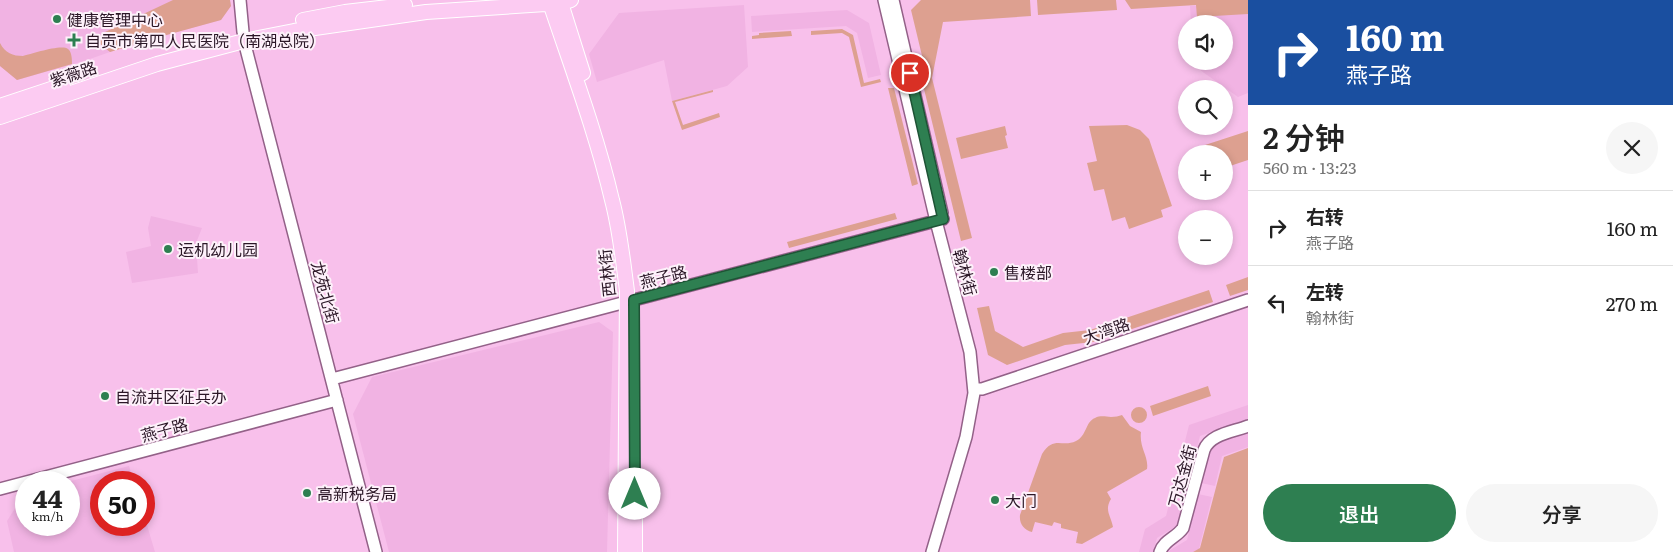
<!DOCTYPE html>
<html lang="zh">
<meta charset="utf-8">
<style>
:root{--surface:#fff;--page:#f6f6f6;--text:#222;--muted:#767676;--line:#e0e0e0;--accent:#2e7f51}
body{margin:0;font-family:Literata,"Noto Sans SC",serif;background:var(--page);color:var(--text);height:100vh;display:flex;flex-direction:column;font-size:19px;white-space:nowrap}
*{box-sizing:border-box;margin:0}
p{font-size:16px;color:var(--muted)}
.icon{flex:none;width:28px;height:28px;fill:none;stroke:currentColor;stroke-width:2;stroke-linecap:round;stroke-linejoin:round}
.map{position:relative;flex:1;overflow:hidden}
.panel{display:flex;flex-direction:column;background:var(--surface);width:425px}
.panel>*{flex:none}
.top-card{background:#1a4fa0;color:#fff;overflow:hidden}
.buttons{position:absolute;left:1178px;top:15px;display:grid;gap:10px}
.buttons a{display:grid;place-items:center;width:55px;height:55px;border-radius:50%;background:var(--surface);box-shadow:0 2px 8px #0003;font-size:25px}
.speed{position:absolute;left:15px;top:471px;display:flex;gap:10px;font-size:25px;font-weight:700;text-align:center}
.speed>*{display:grid;place-content:center;width:65px;height:65px;border-radius:50%;background:var(--surface);box-shadow:0 2px 8px #0003;line-height:1}
.speed small{font-size:12px;font-weight:400}
.speed .limit{border:8px solid #d22;background:#fff;color:#111}
.pin{position:absolute;display:grid;place-items:center;width:42px;height:42px;color:#fff;margin:-21px;border:2px solid #fff;border-radius:50%;box-shadow:0 1px 5px #0007}
.me{position:absolute;width:55px;margin:-28px;rotate:0deg;stroke-linejoin:round;filter:drop-shadow(0 0 4px #0008)}
.turn{display:flex;align-items:center;gap:18px;height:105px;padding:0 15px;font-size:22px}
.turn .icon{width:65px;height:65px;stroke-width:2.5}
.turn b{display:block;font-size:35px;line-height:42px}
.round{display:grid;place-items:center;flex:none;width:52px;height:52px;border-radius:26px;background:var(--page)}
.summary{display:flex;align-items:center;justify-content:space-between;height:85px;padding:0 15px}
h1{font-size:30px;font-weight:600;line-height:38px}
.cta{display:flex;gap:10px;margin-top:auto;padding:10px 15px}
.cta a{flex:1;height:58px;border-radius:30px;background:var(--accent);color:#fff;font-size:20px;font-weight:600;line-height:58px;text-align:center}
.cta a+a{background:var(--page);color:var(--text)}
ul{padding:0;list-style:none}
li{display:flex;align-items:center;gap:15px;height:75px;padding:0 15px;border-top:1px solid var(--line)}
li div{flex:1}
li b{display:block;font-size:19px}
li em{font-style:normal}
main{display:flex;flex:1;min-height:0}
.map>svg:first-child{display:block}
</style>
<main>
<div class="map">
<svg width="1248" height="552" viewBox="0 0 1248 552">
<rect width="100%" height="100%" fill="#f8c0eb"/>
<path fill="#f1b3e3" d="M 0,0 L 230,0 L 231,6 L 221,20 L 133,44 L 87,60 L 17,80 L 0,66 Z
M 1248,2 L 1248,93 L 1238,97 L 1193,65 L 1193,61 L 1224,61 L 1224,24 L 1191,24 L 1190,6 Z
M 744,5 L 748,67 L 727,86 L 672,101 L 664,60 L 597,82 L 589,54 L 619,13 Z
M 847,10 L 869,23 L 881,75 L 868,78 L 857,33 L 846,26 L 752,32 L 751,16 Z
M 151,216 L 202,228 L 196,243 L 198,273 L 132,283 L 126,252 L 151,246 L 148,228 Z
M 599,322 L 613,332 L 607,552 L 389,552 L 353,414 L 372,377 Z
M 1248,405 L 1248,419 L 1200,436 L 1189,480 L 1176,477 L 1189,425 Z
M 1248,432 L 1248,447 L 1222,456 L 1215,486 L 1201,483 L 1211,445 Z
M 129,466 L 134,482 L 101,482 L 101,525 L 144,525 L 144,515 L 155,552 L 14,552 L 7,521 L 24,494 L 26,493 L 26,525 L 69,525 L 69,482 L 67,482 Z
M 1173,488 L 1186,491 L 1178,525 L 1157,538 L 1153,552 L 1139,552 L 1145,529 L 1166,516 Z
M 1198,494 L 1212,497 L 1199,549 L 1193,552 L 1167,552 L 1187,540 Z"/>
<path fill="#dda090" d="M 173,0 L 230,0 L 231,6 L 221,20 L 163,36 L 110,52 L 100,44 L 99,41 L 103,33 Z
M 921,0 L 1030,0 L 1031,16 L 943,22 L 932,78 L 972,238 L 961,241 L 924,89 L 924,64 L 911,10 Z
M 1037,0 L 1116,0 L 1117,10 L 1038,15 Z
M 1125,0 L 1248,0 L 1248,14 L 1197,17 L 1196,5 L 1131,9 Z
M 842,29 L 853,35 L 864,83 L 880,79 L 881,82 L 861,87 L 849,37 L 842,33 L 811,35 L 811,31 Z
M 791,31 L 792,36 L 752,39 L 752,36 L 759,35 L 759,33 Z
M 0,43 C 5,53 13,56 23,56 C 32,54 61,44 68,49 C 72,52 72,60 72,64 L 17,80 L 0,66 Z
M 888,88 L 894,88 L 918,184 L 912,186 Z
M 713,90 L 713,92 L 675,102 L 683,125 L 719,113 L 720,117 L 682,130 L 672,101 Z
M 1127,125 L 1140,130 L 1149,139 L 1172,206 L 1161,210 L 1163,217 L 1129,229 L 1125,217 L 1112,221 L 1104,189 L 1094,191 L 1087,163 L 1097,161 L 1089,126 Z
M 1005,126 L 1007,135 L 1005,136 L 1008,148 L 961,159 L 956,138 Z
M 1248,131 L 1248,160 L 1224,168 L 1224,154 L 1208,154 L 1205,145 Z
M 895,213 L 897,219 L 789,248 L 787,242 Z
M 1248,277 L 1248,290 L 1230,296 L 1226,285 Z
M 1209,290 L 1213,302 L 1093,342 L 1065,345 L 1007,365 L 988,355 L 977,308 L 989,306 L 995,331 L 1023,347 L 1063,333 L 1090,330 Z
M 1208,386 L 1211,396 L 1153,416 L 1150,406 Z
M1131 415a8 8 0 1 1 16 0a8 8 0 1 1-16 0Z
M 1122,415 L 1130,426 L 1141,432 C 1139,448 1149,456 1147,469 L 1107,492 L 1111,499 C 1104,510 1111,516 1113,527 L 1082,544 L 1076,543 L 1078,532 L 1061,528 L 1061,524 L 1054,522 L 1052,526 L 1035,522 L 1032,532 C 1024,530 1019,524 1020,515 L 1042,454 C 1054,435 1062,448 1076,441 C 1087,436 1085,422 1095,418 C 1101,415 1106,417 1111,417 C 1115,417 1119,416 1122,415 Z
M 1248,448 L 1248,552 L 1193,552 L 1200,548 L 1224,457 Z"/>
<g fill="none" stroke-linecap="round" stroke-linejoin="round">
<g stroke="#936188" stroke-width="14">
<path id="minor" d="M 240,0 L 243,32
M 884,0 L 936,221 L 970,352 L 974,393 L 966,437 L 932,552
M 893,0 L 942,213
M 244,41 L 376,552
M 332,379 L 943,219
M 974,389 L 982,389 L 1248,300
M 0,489 L 337,400
M 1160,552 C 1164,540 1176,538 1183,528 L 1204,450 C 1210,434 1233,432 1248,426"/>
</g>
<g stroke="#fff" stroke-width="16">
<path id="major" d="M 549,0 C 571,66 596,132 612,200 C 620,230 623,261 627,291 L 625,552
M 560,0 L 583,73
M 303,20 L 345,12 L 405,5
M 0,106 L 63,85
M 0,117 L 157,64 L 244,41 L 294,31 L 426,12 L 561,3 L 571,0
M 635,503 L 635,552"/>
</g>
<use href="#minor" stroke="#fff" stroke-width="11"/>
<use href="#major" stroke="#fccbf2" stroke-width="14"/>
</g>
<g fill="none" stroke-linecap="round" stroke-linejoin="round">
<g stroke="#1e5335" stroke-width="12">
<path id="route" d="M 635,494 L 634,300 L 943,219 L 910,73"/>
</g>
<use href="#route" stroke="#2e7f51" stroke-width="9"/>
</g>
<g fill="#2e7f51" stroke="#fdf1fa" stroke-width="2">
<circle cx="57" cy="19" r="5"/>
<path d="M71.5 32.5h5v5h5v5h-5v5h-5v-5h-5v-5h5z"/>
<circle cx="168" cy="249" r="5"/>
<circle cx="994" cy="272" r="5"/>
<circle cx="105" cy="396" r="5"/>
<circle cx="307" cy="493" r="5"/>
<circle cx="995" cy="500" r="5"/>
</g>
<g text-anchor="middle" dominant-baseline="central" stroke-width="4" stroke-linejoin="round" paint-order="stroke">
<g font-size="16" fill="#2b1727" stroke="#fdf1fa" text-anchor="start">
<text x="67" y="19">健康管理中心</text>
<text x="85" y="40">自贡市第四人民医院（南湖总院）</text>
<text x="178" y="249">运机幼儿园</text>
<text x="1004" y="272">售楼部</text>
<text x="115" y="396">自流井区征兵办</text>
<text x="317" y="493">高新税务局</text>
<text x="1005" y="500">大门</text>
</g>
<g font-size="16" fill="#2b1727" stroke="#fdf1fa">
<text transform="translate(73 73) rotate(-18)">紫薇路</text>
<text transform="translate(966 272) rotate(75)">翰林街</text>
<text transform="translate(606 273) rotate(-96)">西林街</text>
<text transform="translate(663 276) rotate(-14)">燕子路</text>
<text transform="translate(326 292) rotate(75)">龙苑北街</text>
<text transform="translate(1106 330) rotate(-19)">大湾路</text>
<text transform="translate(164 429) rotate(-15)">燕子路</text>
<text transform="translate(1181 476) rotate(-75)">万达金街</text>
</g>
</g>
</svg>
<div class="buttons">
<a><svg class="icon" aria-label="sound" viewBox="0 0 24 24"><path d="M4 9h4l5-4v14l-5-4H4zM17 9q2 3 0 6"/></svg></a>
<a><svg class="icon" aria-label="search" viewBox="0 0 24 24"><circle cx="10" cy="10" r="6"/><path d="M15 15l6 6"/></svg></a>
<a>+</a>
<a>−</a>
</div>
<div class="speed"><div>44<small>km/h</small></div><div class="limit">50</div></div>
<div class="pin" style="left:910px;top:73px;background:#d93025"><svg class="icon" aria-label="arrive" viewBox="0 0 24 24"><path d="M6 21V4h12l-3 4 3 4H6"/></svg></div>
<svg class="me" style="left:635px;top:494px" viewBox="-20 -20 40 40"><circle r="19" fill="#fff"/><path d="M0-13L10 11 0 6-10 11z" fill="#2e7f51"/></svg>
</div>
<section class="panel">
<div class="top-card">
<div class="turn"><svg class="icon" aria-label="right" viewBox="0 0 24 24"><path d="M7 20v-9h11M14 6l5 5-5 5"/></svg><div><b>160 m</b>燕子路</div></div>
</div>
<div class="summary"><div><h1>2 分钟</h1><p>560 m · 13:23</p></div><a class="round"><svg class="icon" aria-label="close" viewBox="0 0 24 24"><path d="M6 6l12 12M18 6L6 18"/></svg></a></div>
<ul>
<li><svg class="icon" aria-label="right" viewBox="0 0 24 24"><path d="M7 20v-9h11M14 6l5 5-5 5"/></svg><div><b>右转</b><p>燕子路</p></div><em>160 m</em></li>
<li><svg class="icon" aria-label="left" viewBox="0 0 24 24"><path d="M17 20v-9H6M10 6l-5 5 5 5"/></svg><div><b>左转</b><p>翰林街</p></div><em>270 m</em></li>
</ul>
<div class="cta"><a>退出</a><a>分享</a></div>
</section>
</main>
